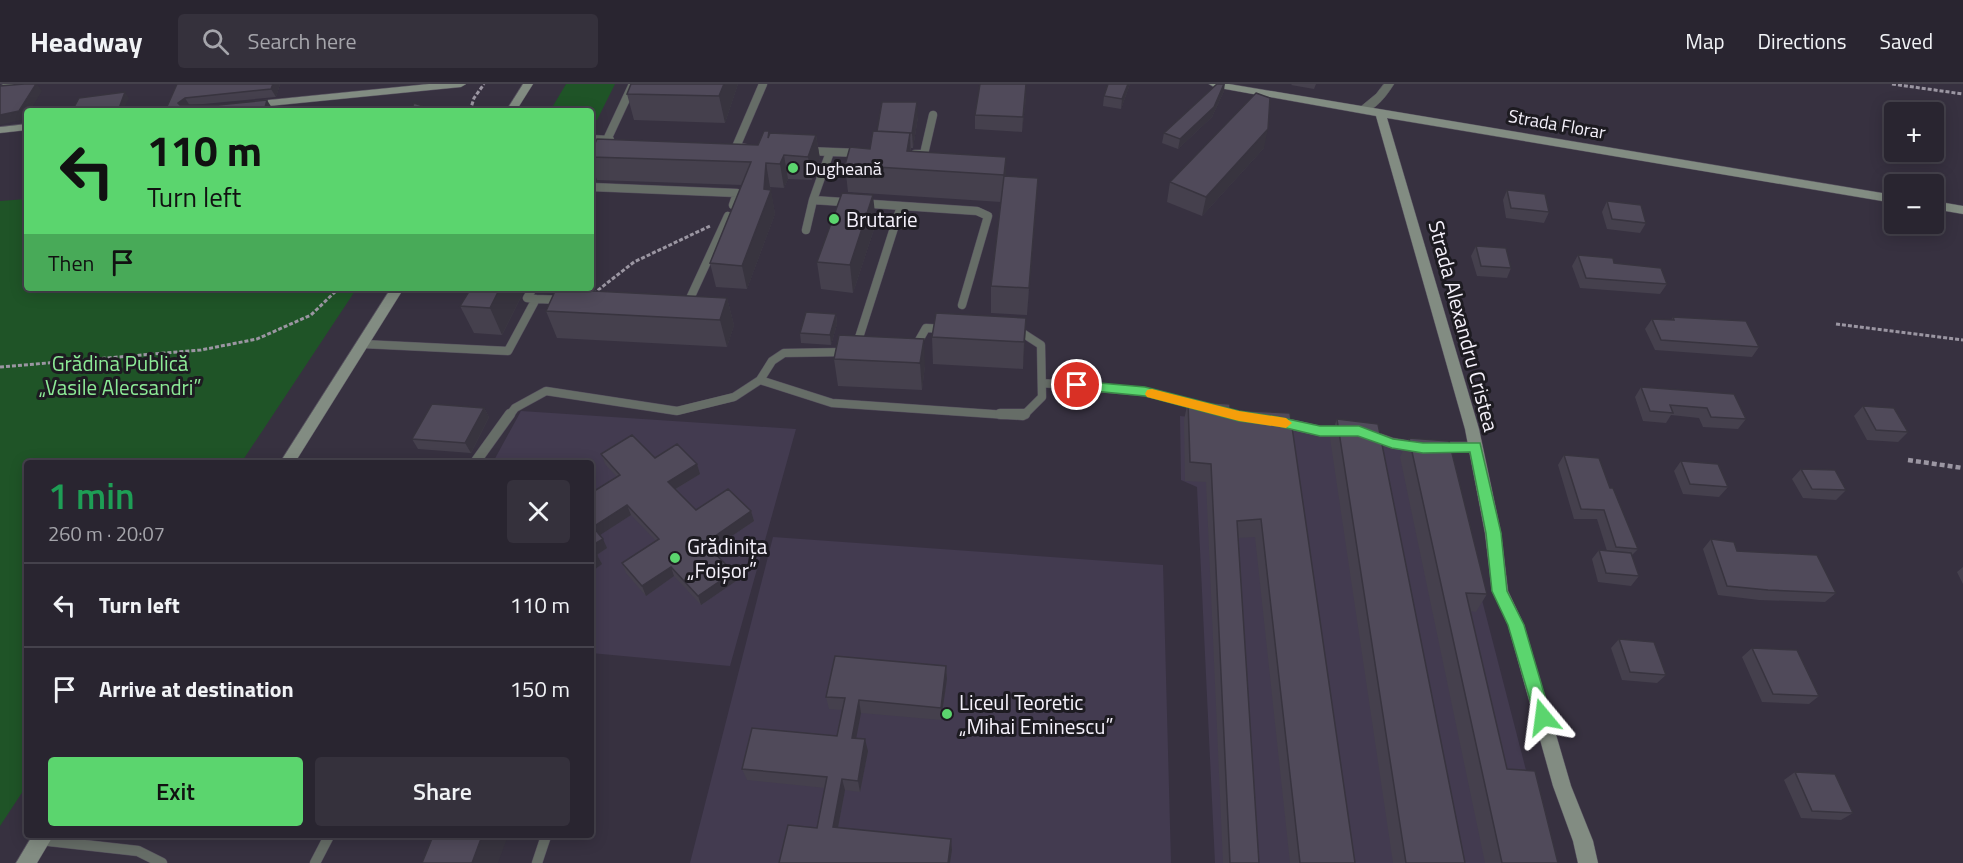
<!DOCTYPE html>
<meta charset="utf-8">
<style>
:root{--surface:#292530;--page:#35313c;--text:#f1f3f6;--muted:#a5a5ab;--line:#45424c;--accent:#5bd56e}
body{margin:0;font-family:"Titillium Web",sans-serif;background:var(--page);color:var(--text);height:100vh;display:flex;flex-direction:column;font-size:22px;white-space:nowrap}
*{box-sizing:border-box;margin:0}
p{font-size:20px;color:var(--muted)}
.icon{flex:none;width:33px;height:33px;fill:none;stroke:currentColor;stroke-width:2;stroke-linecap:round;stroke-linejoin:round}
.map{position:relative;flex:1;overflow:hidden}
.details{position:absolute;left:24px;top:376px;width:570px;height:378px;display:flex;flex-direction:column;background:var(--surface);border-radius:6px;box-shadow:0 3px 15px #0003,0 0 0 2px var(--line)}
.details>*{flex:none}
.top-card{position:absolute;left:24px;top:24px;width:570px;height:183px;border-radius:6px;box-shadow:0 3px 15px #0003,0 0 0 2px var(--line);background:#5bd56e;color:#111;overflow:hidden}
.buttons{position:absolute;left:1884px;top:18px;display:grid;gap:12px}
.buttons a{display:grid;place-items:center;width:60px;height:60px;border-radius:6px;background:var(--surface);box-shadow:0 3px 15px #0003,0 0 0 2px var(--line);font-size:30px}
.pin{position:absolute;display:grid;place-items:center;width:51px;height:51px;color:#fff;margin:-26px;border:3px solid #fff;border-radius:50%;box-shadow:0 2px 6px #0007}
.me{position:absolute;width:66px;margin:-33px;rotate:344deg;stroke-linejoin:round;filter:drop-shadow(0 0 4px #0008)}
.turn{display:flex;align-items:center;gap:21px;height:126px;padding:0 24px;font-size:27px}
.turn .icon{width:78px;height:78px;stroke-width:2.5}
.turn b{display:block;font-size:42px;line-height:51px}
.then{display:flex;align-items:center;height:57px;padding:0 24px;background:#0003;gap:12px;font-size:22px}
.round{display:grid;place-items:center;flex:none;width:63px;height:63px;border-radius:6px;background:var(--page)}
.head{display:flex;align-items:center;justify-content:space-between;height:102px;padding:0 24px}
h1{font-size:36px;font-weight:600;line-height:45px;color:#1e9e55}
.cta{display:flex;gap:12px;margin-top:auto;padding:12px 24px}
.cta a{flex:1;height:69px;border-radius:6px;background:var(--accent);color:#111;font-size:24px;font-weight:600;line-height:69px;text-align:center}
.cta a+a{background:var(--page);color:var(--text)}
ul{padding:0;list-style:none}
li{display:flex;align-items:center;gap:18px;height:84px;padding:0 24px;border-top:2px solid var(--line)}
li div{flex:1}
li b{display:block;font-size:22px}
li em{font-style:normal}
header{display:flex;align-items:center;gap:36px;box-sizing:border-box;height:84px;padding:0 30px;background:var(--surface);border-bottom:2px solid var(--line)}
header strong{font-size:28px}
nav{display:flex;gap:33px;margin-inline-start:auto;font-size:21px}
.search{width:420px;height:54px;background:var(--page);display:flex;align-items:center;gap:15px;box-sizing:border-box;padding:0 21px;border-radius:6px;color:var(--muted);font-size:22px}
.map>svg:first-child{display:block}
</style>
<header>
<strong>Headway</strong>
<div class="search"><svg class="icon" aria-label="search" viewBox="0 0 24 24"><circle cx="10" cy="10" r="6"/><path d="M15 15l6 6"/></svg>Search here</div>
<nav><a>Map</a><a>Directions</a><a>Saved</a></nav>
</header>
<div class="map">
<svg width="1963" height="779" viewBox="0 0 1963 779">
<rect width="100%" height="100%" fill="#373140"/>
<path fill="#433b50" d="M 521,327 L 796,345 L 730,582 L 591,569 L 591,380 L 492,380 Z
M 1180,332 L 1367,354 L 1445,373 L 1550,779 L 1215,779 L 1197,403 L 1181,396 Z
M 773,453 L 1163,481 L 1171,779 L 690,779 Z"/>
<path fill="#1f5427" d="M 566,0 L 615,0 L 597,36 L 591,36 L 591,27 L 550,27 Z
M 27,115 L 27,204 L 357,204 L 241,379 L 27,380 L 27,701 L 0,742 L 0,117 Z"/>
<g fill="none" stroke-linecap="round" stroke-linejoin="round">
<g stroke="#56505e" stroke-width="9">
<path id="lane-far1" d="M 591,55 L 610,56
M 605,60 L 633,0
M 745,64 L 736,63 L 763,0
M 807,67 L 859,69
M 915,70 L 924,70 L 933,31
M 591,103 L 737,109 L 733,121
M 813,116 L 830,68
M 806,146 L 813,116 L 977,127 L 988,132 L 962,221
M 533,204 L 527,214 L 536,215
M 687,221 L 728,132
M 1015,250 L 1024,250 L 1041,261 L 1042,313 L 1023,332
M 363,260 L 508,267 L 536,215 L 563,216
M 856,263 L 901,122
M 914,265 L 926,244 L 945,245
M 760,296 L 832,319 L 1022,332
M 1042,299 L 1145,308 L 1199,322
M 509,332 L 515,324 L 546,307 L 677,327 L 734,313 L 760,296 L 772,277 L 784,269 L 846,268"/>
</g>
<g stroke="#56505e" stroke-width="11">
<path id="lane" d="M 1000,330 L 1025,330
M 1280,338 L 1320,347 L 1344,347
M 1372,352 L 1392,359 L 1416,363
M 1439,363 L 1475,363
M 474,380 L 510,330
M 40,756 L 138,767 L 162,779
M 315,779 L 329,752
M 537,779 L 546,752"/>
</g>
<g stroke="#56505e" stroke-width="1">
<path id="street" d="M 3,0 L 14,0 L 0,12 L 0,3 Z
M 1384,0 L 1394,0 C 1387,11 1374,30 1359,28 L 1359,24 L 1376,10 Z"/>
</g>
<g stroke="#56505e" stroke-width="1">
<path id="secondary" d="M 429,0 L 466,0 L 461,3 L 249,24 L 244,21 L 249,18 Z
M 523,0 L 533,0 L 516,27 L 506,27 Z
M 1209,0 L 1229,0 L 1894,111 L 1894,119 L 1387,34 L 1479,345 L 1501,449 L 1508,507 L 1524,541 L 1571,702 L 1593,757 L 1598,779 L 1578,779 L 1573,757 L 1553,702 L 1508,541 L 1492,507 L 1485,449 L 1465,345 L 1376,32 L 1214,3 Z
M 27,40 L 27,46 L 0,49 L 0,43 Z
M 1934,117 L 1963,122 L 1963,130 L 1934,125 Z
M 391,204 L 404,204 L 294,380 L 279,380 Z
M 32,752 L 53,752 L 37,779 L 16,779 Z"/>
</g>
<path stroke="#9b96a2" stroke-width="3" stroke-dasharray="4 2" stroke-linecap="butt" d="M 1892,0 L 1963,10
M 470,27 L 474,14 L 484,0
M 593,210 L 634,178 L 710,142
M 1836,240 L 1963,256
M 0,283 L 201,266 L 257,255 L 311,231 L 339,204"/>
<path stroke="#9b96a2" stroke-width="4.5" stroke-dasharray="5 3" stroke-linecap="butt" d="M 1908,376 L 1963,384"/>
<use href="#lane-far1" stroke="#666d67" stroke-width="8"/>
<use href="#lane" stroke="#666d67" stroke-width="10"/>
<use href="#street" fill="#666d67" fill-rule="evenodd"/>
<use href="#secondary" fill="#828c82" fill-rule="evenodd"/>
</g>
<path fill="#45404d" d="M 177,0 L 280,0 L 276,13 L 193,21 L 272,24 L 165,27 Z
M 738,0 L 725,39 L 634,36 L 627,10 Z
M 1130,0 L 1121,25 L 1103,22 L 1104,12 Z
M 1217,0 L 1225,0 L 1224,7 L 1212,33 L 1178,65 L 1162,59 L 1164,49 Z
M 1292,0 L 1316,0 L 1314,5 L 1291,1 Z
M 1026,13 L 1022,48 L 975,45 L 975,31 Z
M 918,33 L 913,64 L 911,64 L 911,67 L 1006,92 L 1036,121 L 1027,231 L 991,229 L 991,202 L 1001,118 L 848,108 L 845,81 L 870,65 L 877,47 Z
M 769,47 L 769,50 L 816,51 L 820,75 L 812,96 L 788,95 L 784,104 L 770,103 L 775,130 L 747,205 L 716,203 L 710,179 L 742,101 L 597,96 L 591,79 L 591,68 L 758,61 Z
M 1264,64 L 1202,132 L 1167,118 L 1170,98 Z
M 1507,106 L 1549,128 L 1544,139 L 1506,134 L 1503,116 Z
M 1607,117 L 1646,139 L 1640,149 L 1607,145 L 1602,128 Z
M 876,139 L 853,209 L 821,205 L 817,178 Z
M 1476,162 L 1511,184 L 1507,194 L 1477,192 L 1471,172 Z
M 1578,171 L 1614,179 L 1667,200 L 1660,210 L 1580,204 L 1572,182 Z
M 522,211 L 502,251 L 474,249 L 460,222 Z
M 727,214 L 734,241 L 727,263 L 557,254 L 546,227 Z
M 836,230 L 837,240 L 831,261 L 801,259 L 800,249 Z
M 1673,233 L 1759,263 L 1752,273 L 1655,266 L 1645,245 L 1652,235 L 1671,236 Z
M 1026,234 L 1023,285 L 933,280 L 932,253 Z
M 839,251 L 925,282 L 922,306 L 838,302 L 834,275 Z
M 1641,303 L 1746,335 L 1738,345 L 1703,343 L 1699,334 L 1671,331 L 1666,339 L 1643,337 L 1635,313 Z
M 1188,317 L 1230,326 L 1290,329 L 1355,779 L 1290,779 L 1255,453 L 1238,454 L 1259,779 L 1223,779 L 1206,398 L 1185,397 L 1184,336 Z
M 1863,322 L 1908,348 L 1898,358 L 1867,356 L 1854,332 Z
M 484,324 L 489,333 L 471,369 L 418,365 L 412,355 Z
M 1337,335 L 1465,779 L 1393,779 L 1330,354 Z
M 1409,354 L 1487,510 L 1476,528 L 1470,527 L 1507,685 L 1558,779 L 1485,779 L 1400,373 Z
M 601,370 L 655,374 L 697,380 L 700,390 L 676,405 L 696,426 L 751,427 L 754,437 L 711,466 L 736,497 L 701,521 L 674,492 L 646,512 L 626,489 L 622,479 L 656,457 L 631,431 L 600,451 L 607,464 L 597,471 L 602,480 L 591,488 L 591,409 L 617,393 L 605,380 Z
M 1564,371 L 1610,404 L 1638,465 L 1632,471 L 1639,492 L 1631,502 L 1598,498 L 1592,475 L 1599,466 L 1607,467 L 1597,435 L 1574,435 L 1558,381 Z
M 1681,377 L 1728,403 L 1719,413 L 1683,410 L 1674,387 Z
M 1801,385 L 1846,406 L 1836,416 L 1803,414 L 1792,395 Z
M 1711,455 L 1737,467 L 1836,509 L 1825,518 L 1759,516 L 1718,511 L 1703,465 Z
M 1963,483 L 1963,500 L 1957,488 Z
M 1619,555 L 1666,591 L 1657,599 L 1622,596 L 1611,564 Z
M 1752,564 L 1819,612 L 1809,620 L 1762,618 L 1742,573 Z
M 946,582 L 947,595 L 941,636 L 861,629 L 856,654 L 868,667 L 860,708 L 845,706 L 838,744 L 952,766 L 817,744 L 825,704 L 747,696 L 742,685 L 837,652 L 842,626 L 829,625 L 826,613 Z
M 1795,688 L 1853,729 L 1841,736 L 1801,734 L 1784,696 Z"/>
<path fill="#38343f" d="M 36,0 L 37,0 L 42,7 L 30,27 L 27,27 L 27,33 L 25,35 L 0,41 L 0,31 Z
M 273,0 L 280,0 L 276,13 L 271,5 Z
M 724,0 L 738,0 L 725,39 L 719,12 Z
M 1026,0 L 1026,13 L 1022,48 L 1023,33 Z
M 1128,0 L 1130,0 L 1121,25 L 1122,15 Z
M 1224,0 L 1224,7 L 1212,33 L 1178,65 L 1180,55 Z
M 125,8 L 129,14 L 123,27 L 118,27 Z
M 185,14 L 190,22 L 183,27 L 178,19 Z
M 267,16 L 272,24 L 271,27 L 264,27 Z
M 917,18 L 918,33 L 913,64 L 912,49 Z
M 1268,45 L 1264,64 L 1202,132 L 1206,113 Z
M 910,49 L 911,76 L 907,67 Z
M 816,51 L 820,75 L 812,96 L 808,73 Z
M 784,71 L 788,95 L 784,104 L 780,80 Z
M 1006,73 L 1006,100 L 1003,118 L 1004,91 Z
M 766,79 L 770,103 L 770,108 L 771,106 L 775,130 L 747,205 L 742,182 L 764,105 Z
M 1038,94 L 1036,121 L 1027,231 L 1029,204 Z
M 873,111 L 876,139 L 853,209 L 850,181 Z
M 500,204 L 526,204 L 522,211 L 502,251 L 490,224 Z
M 727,214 L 734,241 L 727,263 L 720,236 Z
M 836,230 L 837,240 L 831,261 L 830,251 Z
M 1026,234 L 1025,261 L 1023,285 L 1024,258 Z
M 924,255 L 925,282 L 922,306 L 920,279 Z
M 484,324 L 489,333 L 471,369 L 465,359 Z
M 697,380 L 700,390 L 672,407 L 668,398 Z
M 627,421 L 631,431 L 597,453 L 593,443 Z
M 751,427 L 754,437 L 708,468 L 705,459 Z
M 603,455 L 607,464 L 595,472 L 591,465 L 591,462 Z
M 597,471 L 602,480 L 591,488 L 591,475 Z
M 671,483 L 674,492 L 646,512 L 642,502 Z
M 733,488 L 736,497 L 701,521 L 698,512 Z
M 946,582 L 947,595 L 941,636 L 941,624 Z
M 859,616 L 861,629 L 854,666 L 852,654 Z
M 865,655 L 868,667 L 860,708 L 858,697 Z
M 842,695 L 845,706 L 836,754 L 833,743 Z
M 482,752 L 508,752 L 498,779 L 472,779 Z
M 951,755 L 952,766 L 950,779 L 948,779 Z"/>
<path fill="#504a5a" stroke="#38343f" stroke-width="1.5" d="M 24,0 L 36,0 L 19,27 L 0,31 L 0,2 Z
M 177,0 L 273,0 L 271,5 L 185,14 L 178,19 L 180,21 L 218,21 L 267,16 L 264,27 L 165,27 Z
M 631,0 L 724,0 L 719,12 L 627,10 Z
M 980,0 L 1026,0 L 1023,33 L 975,31 Z
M 1108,0 L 1128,0 L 1122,15 L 1104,12 Z
M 1217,0 L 1224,0 L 1214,23 L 1180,55 L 1164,49 Z
M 125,8 L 118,27 L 72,27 L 79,14 Z
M 1256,9 L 1270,14 L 1268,45 L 1206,113 L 1170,98 Z
M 882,18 L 917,18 L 912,49 L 877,47 Z
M 414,19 L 423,22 L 422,27 L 411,27 Z
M 764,47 L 769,47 L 768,54 L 770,49 L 816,51 L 808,73 L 784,71 L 780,80 L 766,79 L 764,105 L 771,106 L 742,182 L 710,179 L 751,78 L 591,73 L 591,68 L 597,55 L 758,61 Z
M 873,47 L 910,49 L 907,67 L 1006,73 L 1004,91 L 845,81 L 850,63 L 870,65 Z
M 1004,92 L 1038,94 L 1029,204 L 991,202 Z
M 1507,106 L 1545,110 L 1549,128 L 1511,124 Z
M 842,109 L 873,111 L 850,181 L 817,178 Z
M 1607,117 L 1641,121 L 1646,139 L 1612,135 Z
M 1476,162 L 1506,164 L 1511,184 L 1481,182 Z
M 1578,171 L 1613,174 L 1614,179 L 1661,184 L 1667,200 L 1586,194 Z
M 471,204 L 500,204 L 490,224 L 460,222 Z
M 556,205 L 727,214 L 720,236 L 546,227 Z
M 806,228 L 836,230 L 830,251 L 800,249 Z
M 936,229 L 1026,234 L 1024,258 L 932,253 Z
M 1673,233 L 1746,237 L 1759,263 L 1661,256 L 1652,235 L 1674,236 Z
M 839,251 L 924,255 L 920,279 L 834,275 Z
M 1641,303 L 1734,310 L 1746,335 L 1711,333 L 1707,324 L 1670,321 L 1673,329 L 1650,327 Z
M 1188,317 L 1230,320 L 1230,326 L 1290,329 L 1355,779 L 1300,779 L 1261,435 L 1237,437 L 1259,779 L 1230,779 L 1211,380 L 1190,378 Z
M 432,320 L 484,324 L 465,359 L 412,355 Z
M 1863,322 L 1894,324 L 1908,348 L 1876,346 Z
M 1337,335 L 1378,340 L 1465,779 L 1406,779 Z
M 632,351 L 655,374 L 677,360 L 697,380 L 668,398 L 696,426 L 728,405 L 751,427 L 705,459 L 733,488 L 698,512 L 671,483 L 642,502 L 622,479 L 659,455 L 627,421 L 593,443 L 603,455 L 591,462 L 591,409 L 620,391 L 601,370 Z
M 1409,354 L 1449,357 L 1487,510 L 1466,509 L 1507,685 L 1535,687 L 1558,779 L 1502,779 Z
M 1564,371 L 1599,374 L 1610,404 L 1613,404 L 1638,465 L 1616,463 L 1604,426 L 1581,425 Z
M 1681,377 L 1718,380 L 1728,403 L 1690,400 Z
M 1801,385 L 1835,386 L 1846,406 L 1812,405 Z
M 1711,455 L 1734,458 L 1737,467 L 1817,471 L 1836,509 L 1768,506 L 1727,502 Z
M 591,464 L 597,471 L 591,475 Z
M 1599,466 L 1631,469 L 1639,492 L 1606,489 Z
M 1619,555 L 1654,558 L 1666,591 L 1630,588 Z
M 1752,564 L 1797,566 L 1819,612 L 1773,610 Z
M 835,572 L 946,582 L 941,624 L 859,616 L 852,654 L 865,655 L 858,697 L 842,695 L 833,743 L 951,755 L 948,779 L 779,779 L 788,741 L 817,744 L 827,693 L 742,685 L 752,644 L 837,652 L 845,614 L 826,613 Z
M 1795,688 L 1835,690 L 1853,729 L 1812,727 Z
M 433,752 L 482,752 L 472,779 L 422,779 Z"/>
<path fill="#5bd56e" stroke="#3b8a48" stroke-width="1.5" d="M 1077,297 L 1145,303 L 1239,327 L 1278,333 L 1320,342 L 1359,342 L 1393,355 L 1423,359 L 1480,359 L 1501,449 L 1507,507 L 1524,541 L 1551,633 L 1548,639 L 1543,641 L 1537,639 L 1535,633 L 1508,541 L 1492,507 L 1486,449 L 1470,368 L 1423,369 L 1392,364 L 1358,352 L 1320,352 L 1278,342 L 1239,337 L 1145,312 L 1073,305 L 1071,301 L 1073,298 Z"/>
<path fill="#f59e0b" d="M 1152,305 L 1239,327 L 1286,334 L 1292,339 L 1286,344 L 1239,337 L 1147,313 L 1145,310 L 1147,306 Z"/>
<g fill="#5bd56e" stroke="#1d1b21" stroke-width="2">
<circle cx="793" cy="84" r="6"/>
<circle cx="834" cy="135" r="6"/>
<circle cx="675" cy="474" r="6"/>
<circle cx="947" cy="630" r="6"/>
</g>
<g text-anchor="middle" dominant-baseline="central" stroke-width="6" stroke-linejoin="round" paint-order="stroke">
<g font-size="18" fill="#f6f2fc" stroke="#1d1b21">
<text transform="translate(1557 40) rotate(10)">Strada Florar</text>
</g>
<g font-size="18" fill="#f6f2fc" stroke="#1d1b21" text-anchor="start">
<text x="805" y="84">Dugheană</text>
</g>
<g font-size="21" fill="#f6f2fc" stroke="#1d1b21" text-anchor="start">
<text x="846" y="135">Brutarie</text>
<text x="687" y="462">Grădinița<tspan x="687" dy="24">„Foișor”</tspan></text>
<text x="959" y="618">Liceul Teoretic<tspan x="959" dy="24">„Mihai Eminescu”</tspan></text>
</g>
<g font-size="21" fill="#f6f2fc" stroke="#1d1b21">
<text transform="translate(1464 242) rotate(75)">Strada Alexandru Cristea</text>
</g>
<g font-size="21" fill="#8cea96" stroke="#1d1b21">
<text x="120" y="279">Grădina Publică<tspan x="120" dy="24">„Vasile Alecsandri”</tspan></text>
</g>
</g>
</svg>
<div class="buttons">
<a>+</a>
<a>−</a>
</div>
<div class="pin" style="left:1077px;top:301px;background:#d93025"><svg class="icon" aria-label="arrive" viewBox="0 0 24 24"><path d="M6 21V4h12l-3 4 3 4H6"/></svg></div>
<svg class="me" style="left:1543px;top:633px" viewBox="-20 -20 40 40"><path d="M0-17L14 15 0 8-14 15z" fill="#5bd56e" stroke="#fff" stroke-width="4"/></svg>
<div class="top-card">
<div class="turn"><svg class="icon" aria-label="left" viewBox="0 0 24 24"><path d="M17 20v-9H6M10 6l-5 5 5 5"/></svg><div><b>110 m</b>Turn left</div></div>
<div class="then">Then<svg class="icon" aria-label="arrive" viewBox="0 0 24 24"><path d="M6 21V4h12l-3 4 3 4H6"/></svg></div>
</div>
<section class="details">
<div class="head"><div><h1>1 min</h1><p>260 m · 20:07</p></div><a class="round"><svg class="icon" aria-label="close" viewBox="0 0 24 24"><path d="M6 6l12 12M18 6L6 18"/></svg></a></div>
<ul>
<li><svg class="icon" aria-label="left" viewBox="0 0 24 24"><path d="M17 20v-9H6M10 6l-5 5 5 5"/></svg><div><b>Turn left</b></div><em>110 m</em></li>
<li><svg class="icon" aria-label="arrive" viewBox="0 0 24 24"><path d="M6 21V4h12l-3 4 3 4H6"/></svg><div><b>Arrive at destination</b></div><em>150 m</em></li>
</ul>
<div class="cta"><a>Exit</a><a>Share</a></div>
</section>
</div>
